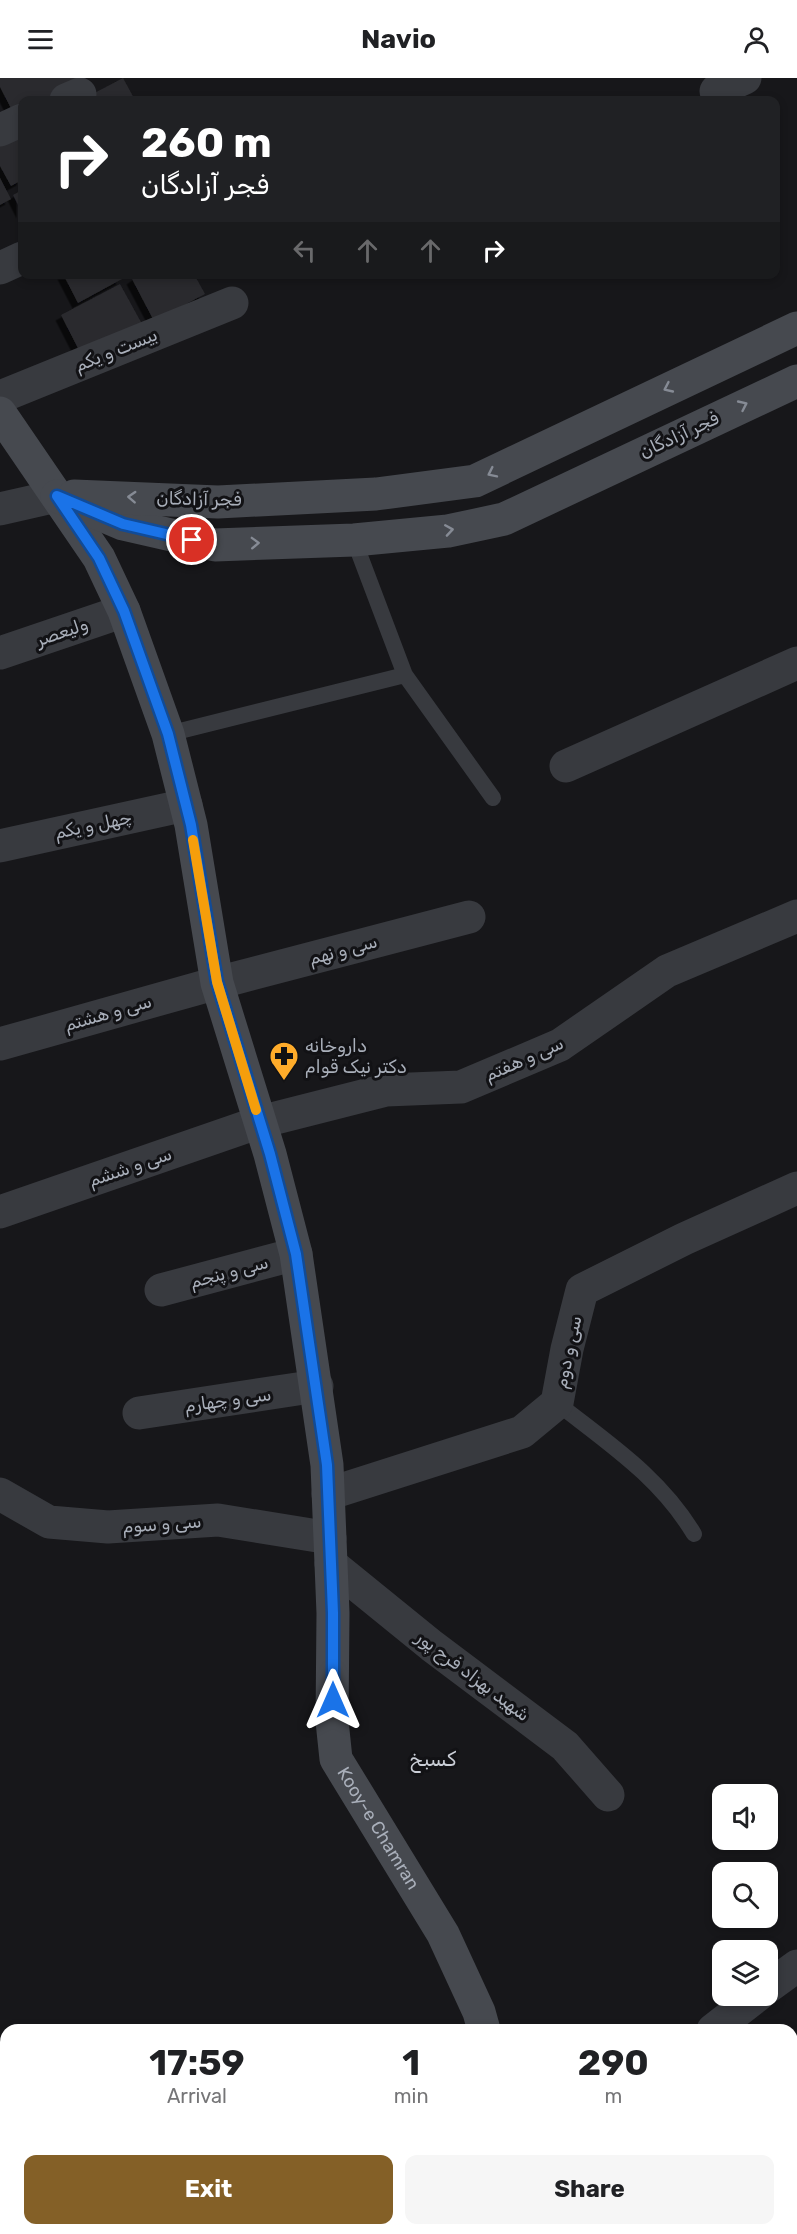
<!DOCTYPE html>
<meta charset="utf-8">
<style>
:root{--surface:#fff;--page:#f6f6f6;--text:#202124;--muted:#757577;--accent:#846027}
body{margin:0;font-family:Rubik,Cairo,sans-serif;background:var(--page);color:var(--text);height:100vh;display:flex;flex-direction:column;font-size:22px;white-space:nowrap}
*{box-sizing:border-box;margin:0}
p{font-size:20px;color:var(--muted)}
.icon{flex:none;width:33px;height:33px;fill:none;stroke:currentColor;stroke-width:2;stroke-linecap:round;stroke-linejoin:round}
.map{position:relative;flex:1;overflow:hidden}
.panel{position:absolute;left:0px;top:1946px;width:798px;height:212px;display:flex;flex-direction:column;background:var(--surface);border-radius:18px 18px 0 0;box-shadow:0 3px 9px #0003}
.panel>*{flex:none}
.banner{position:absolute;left:18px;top:18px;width:762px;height:183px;border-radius:12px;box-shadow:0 3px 9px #0003;background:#202124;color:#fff;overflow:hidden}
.tools{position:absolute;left:712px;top:1706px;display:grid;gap:12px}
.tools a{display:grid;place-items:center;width:66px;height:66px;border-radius:12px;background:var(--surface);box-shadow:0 3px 9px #0003;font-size:30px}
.pin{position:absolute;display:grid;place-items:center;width:51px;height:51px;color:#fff;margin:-26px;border:3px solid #fff;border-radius:50%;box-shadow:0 2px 6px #0007}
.me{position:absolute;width:66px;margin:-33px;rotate:0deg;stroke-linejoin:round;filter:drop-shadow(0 0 4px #0008)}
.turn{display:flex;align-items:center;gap:21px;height:126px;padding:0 24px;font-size:27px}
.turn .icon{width:78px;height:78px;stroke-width:2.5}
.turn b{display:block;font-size:42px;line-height:51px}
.lanes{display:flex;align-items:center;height:57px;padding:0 24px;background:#0003;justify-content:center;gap:30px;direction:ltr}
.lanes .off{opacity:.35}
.eta{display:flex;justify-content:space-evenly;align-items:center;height:102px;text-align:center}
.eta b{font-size:36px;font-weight:700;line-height:42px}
.action{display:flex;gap:12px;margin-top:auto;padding:12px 24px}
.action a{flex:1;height:69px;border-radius:12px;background:var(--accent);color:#fff;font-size:24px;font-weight:700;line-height:69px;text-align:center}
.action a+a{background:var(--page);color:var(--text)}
header{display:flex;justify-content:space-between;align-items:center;height:78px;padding:0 24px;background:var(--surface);font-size:27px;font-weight:700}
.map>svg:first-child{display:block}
</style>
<header><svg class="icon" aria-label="menu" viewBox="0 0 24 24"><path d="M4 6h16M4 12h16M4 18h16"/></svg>Navio<svg class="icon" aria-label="person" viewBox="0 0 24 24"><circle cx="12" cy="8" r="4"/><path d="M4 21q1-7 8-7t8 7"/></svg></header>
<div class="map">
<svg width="797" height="2156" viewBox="0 0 797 2156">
<defs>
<filter id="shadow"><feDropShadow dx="-5.5" dy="5.5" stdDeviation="0" flood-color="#0009"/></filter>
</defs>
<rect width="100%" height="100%" fill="#17171a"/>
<path fill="#2a2a2e" filter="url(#shadow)" d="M 0,0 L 81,0 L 83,4 L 48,22 L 22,22 L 22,36 L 16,40 L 0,9 Z
M 123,0 L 135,22 L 89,22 L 87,19 Z
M 22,55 L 22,102 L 11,108 L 0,88 L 0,67 Z
M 0,100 L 11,121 L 0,127 Z
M 22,112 L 22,135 L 13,117 Z
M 63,196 L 119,196 L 122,201 L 78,225 Z
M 139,196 L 194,196 L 205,216 L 154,243 L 132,201 Z
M 120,206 L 142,246 L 82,278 L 61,237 Z"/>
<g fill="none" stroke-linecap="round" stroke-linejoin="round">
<path stroke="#383a3f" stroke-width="16" d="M 354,462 L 405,597
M 168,656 L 405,597 L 493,720
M 557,1325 C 609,1366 660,1399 694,1456"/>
<path stroke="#383a3f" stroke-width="33" d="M 716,13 L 745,0
M 66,22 L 80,16
M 0,52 L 22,42
M 0,190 L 22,180
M 0,319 L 232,225
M 0,431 L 57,418
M 0,575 L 124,533
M 566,688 L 797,585
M 0,768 L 186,727
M 0,966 L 217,905 L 469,839
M 0,1134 L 260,1044 L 386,1012 L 461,1009 L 560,967 L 667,893 L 797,838
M 161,1212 L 296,1176
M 139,1335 L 317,1308
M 0,1416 L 49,1444 L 108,1449 L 218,1442 L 330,1460
M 328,1416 L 522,1354 L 557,1325 L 567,1271 L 582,1212 L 684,1161 L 797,1110
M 331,1486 L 432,1568 L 565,1668 L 608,1717
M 768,1909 L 797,1888
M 713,1952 L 758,1917
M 113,2156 L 118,2151
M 416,2156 L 425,2151"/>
<g stroke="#46494f" stroke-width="33">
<path id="s1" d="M 0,335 L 99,480 L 124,533 L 168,656 L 191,747 L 217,905 L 270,1076 L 296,1176 L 327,1387 L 333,1535 L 332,1643 L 336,1681 L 443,1856 L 479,1934 L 484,1952"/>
<path d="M 57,418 L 123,446 L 215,467 L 354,462 L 448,453 L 504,441 L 797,303"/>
<path d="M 74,418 L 218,424 L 376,416 L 475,403 L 797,250"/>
<path d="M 561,2151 L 566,2156"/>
</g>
</g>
<defs><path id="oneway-chevron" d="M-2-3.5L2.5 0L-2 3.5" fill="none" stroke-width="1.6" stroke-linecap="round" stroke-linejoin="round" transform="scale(1.5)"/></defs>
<g stroke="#868b95">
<use href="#oneway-chevron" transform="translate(668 310) rotate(155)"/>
<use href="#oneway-chevron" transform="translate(743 327) rotate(-25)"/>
<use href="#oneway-chevron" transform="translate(492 395) rotate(154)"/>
<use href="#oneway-chevron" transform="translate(132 419) rotate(-177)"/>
<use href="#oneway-chevron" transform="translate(449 452) rotate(-9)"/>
<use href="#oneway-chevron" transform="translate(255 465) rotate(-2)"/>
</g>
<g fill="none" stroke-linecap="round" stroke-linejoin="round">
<g stroke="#114b97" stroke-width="15">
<path id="route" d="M 192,462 L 123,446 L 57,418 L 99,480 L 124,533 L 168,656 L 191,747 L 217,904 L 270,1076 L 296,1176 L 327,1387 L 333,1535 L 333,1622"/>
</g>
<use href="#route" stroke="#1a73e8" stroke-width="10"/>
<path stroke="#f59e0b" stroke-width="10" d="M 193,762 L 217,904 L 256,1032"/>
</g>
<defs>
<g id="pharmacy-pin" transform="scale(1.5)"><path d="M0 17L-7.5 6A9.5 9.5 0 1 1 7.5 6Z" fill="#ffac2a" stroke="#121215"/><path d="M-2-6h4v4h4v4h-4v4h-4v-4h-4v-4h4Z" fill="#111"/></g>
</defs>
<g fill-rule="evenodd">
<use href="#pharmacy-pin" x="284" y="978"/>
</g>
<g text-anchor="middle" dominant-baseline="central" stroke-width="6" stroke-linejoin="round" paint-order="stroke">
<g font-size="18" fill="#a9afba" stroke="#121215">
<text transform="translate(116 272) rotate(-22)">بیست و یکم</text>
<text transform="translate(679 357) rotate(-25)">فجر آزادگان</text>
<text transform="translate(199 421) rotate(1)">فجر آزادگان</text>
<text transform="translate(62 554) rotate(-19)">ولیعصر</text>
<text transform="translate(93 747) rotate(-12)">چهل و یکم</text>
<text transform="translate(343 872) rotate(-15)">سی و نهم</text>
<text transform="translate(108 935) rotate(-16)">سی و هشتم</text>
<text transform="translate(524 981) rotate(-24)">سی و هفتم</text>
<text transform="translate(130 1089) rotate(-19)">سی و ششم</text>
<text transform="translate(229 1194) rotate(-15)">سی و پنجم</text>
<text transform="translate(568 1274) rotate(-78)">سی و دوم</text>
<text transform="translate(228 1322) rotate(-8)">سی و چهارم</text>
<text transform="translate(162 1446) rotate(-4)">سی و سوم</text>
<text transform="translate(473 1598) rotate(37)">شهید بهزاد فرح پور</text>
<text stroke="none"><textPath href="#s1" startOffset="1490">Kooy-e Chamran</textPath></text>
</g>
<g font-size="18" fill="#a9afba" stroke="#121215" text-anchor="start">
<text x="305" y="968">داروخانه<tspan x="305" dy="21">دکتر نیک قوام</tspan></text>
</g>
<g font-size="20" fill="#caced6" stroke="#121215">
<text x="433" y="1681">کسبخ</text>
</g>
</g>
</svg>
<div class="tools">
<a><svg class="icon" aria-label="sound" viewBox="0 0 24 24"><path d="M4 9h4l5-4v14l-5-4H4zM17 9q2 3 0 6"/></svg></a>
<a><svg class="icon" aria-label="search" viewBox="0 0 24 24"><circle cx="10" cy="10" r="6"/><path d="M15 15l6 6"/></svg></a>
<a><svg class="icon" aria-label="layers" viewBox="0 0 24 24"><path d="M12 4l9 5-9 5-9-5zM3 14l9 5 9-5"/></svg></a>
</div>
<div class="pin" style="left:192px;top:462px;background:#d93025"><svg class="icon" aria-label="arrive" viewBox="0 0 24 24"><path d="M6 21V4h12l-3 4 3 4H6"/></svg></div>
<svg class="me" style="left:333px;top:1622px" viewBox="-20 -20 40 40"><path d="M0-17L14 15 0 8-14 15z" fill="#1a73e8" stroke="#fff" stroke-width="4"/></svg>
<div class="banner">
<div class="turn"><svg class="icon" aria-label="right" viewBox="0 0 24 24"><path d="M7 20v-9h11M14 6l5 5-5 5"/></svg><div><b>260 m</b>فجر آزادگان</div></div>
<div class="lanes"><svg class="icon off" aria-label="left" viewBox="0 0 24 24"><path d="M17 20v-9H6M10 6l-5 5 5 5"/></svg><svg class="icon off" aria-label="ahead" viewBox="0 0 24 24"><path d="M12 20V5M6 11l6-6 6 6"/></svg><svg class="icon off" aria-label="ahead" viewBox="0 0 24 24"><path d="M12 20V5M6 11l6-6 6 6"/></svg><svg class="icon" aria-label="right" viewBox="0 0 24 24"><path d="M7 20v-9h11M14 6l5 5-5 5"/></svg></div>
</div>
<section class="panel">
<div class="eta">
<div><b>17:59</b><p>Arrival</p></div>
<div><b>1</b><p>min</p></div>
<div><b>290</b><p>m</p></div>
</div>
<div class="action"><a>Exit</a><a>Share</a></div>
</section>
</div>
